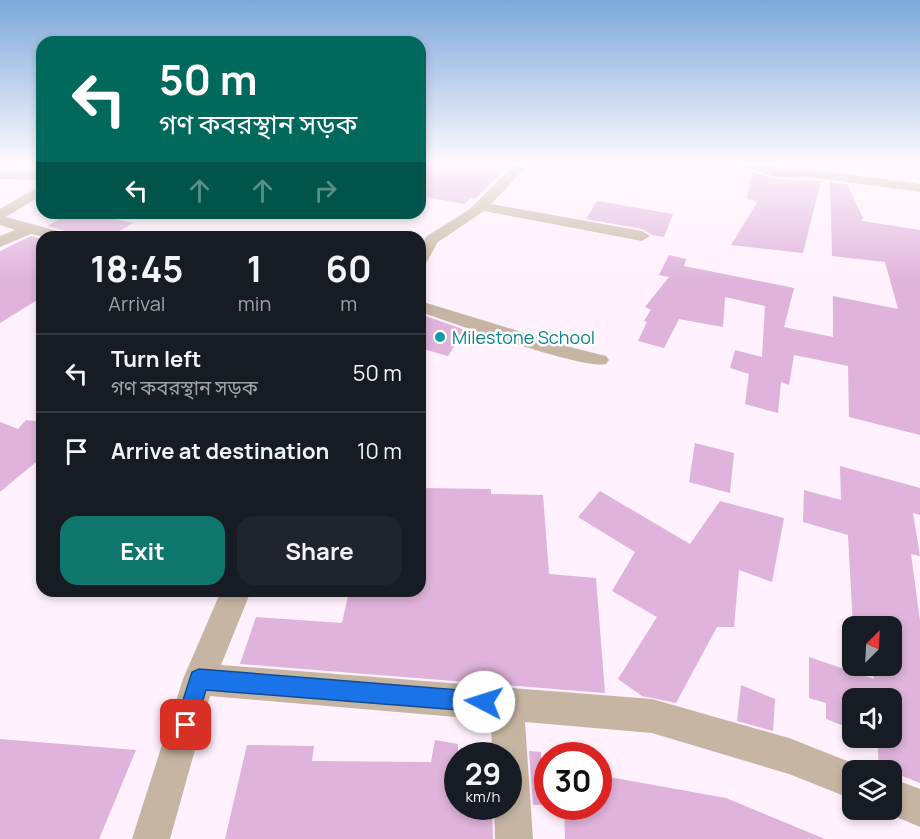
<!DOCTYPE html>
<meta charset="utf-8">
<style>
:root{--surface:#171b24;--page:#20242c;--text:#f1f3f6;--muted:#9ea1a6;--line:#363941;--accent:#0f766e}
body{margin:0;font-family:Manrope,"Noto Sans Bengali",sans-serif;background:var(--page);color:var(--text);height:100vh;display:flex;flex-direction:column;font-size:22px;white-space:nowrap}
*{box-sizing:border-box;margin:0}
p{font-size:20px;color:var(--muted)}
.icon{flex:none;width:33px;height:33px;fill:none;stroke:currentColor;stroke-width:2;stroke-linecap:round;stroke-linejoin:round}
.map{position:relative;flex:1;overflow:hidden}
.panel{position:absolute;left:36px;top:231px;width:390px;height:366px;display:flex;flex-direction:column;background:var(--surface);border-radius:18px;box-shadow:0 3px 9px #0003}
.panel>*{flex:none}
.banner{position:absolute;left:36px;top:36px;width:390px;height:183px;border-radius:18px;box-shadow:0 3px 9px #0003;background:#00695c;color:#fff;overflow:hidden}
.needle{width:39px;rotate:24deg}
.tools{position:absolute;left:842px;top:616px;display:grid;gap:12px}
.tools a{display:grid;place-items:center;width:60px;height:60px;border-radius:12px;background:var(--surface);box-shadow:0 3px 9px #0003;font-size:30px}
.speed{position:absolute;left:444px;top:742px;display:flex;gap:12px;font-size:30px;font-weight:700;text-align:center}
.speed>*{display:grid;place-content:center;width:78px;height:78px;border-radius:50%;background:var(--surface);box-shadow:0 3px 9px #0003;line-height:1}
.speed small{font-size:15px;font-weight:400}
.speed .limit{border:9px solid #d22;background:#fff;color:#111}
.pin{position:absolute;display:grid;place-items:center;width:51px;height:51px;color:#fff;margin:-26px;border-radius:12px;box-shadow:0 3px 9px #0006}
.me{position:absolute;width:66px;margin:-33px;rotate:275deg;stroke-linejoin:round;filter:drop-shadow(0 0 4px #0008)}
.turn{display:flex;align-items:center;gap:21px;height:126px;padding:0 24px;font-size:27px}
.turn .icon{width:78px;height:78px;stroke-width:2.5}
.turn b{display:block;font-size:42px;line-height:51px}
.lanes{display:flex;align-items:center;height:57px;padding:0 24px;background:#0003;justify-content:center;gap:30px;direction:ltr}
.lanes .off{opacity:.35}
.eta{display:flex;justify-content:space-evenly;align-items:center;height:102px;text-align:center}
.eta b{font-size:36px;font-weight:700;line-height:42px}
.primary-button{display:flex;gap:12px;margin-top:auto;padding:12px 24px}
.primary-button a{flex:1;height:69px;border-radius:18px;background:var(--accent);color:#fff;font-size:24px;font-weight:700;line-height:69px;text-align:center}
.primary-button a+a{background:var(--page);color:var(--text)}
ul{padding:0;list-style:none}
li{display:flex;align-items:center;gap:18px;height:78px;padding:0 24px;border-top:2px solid var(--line)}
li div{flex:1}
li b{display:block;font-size:22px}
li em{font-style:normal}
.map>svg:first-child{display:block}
</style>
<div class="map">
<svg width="920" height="839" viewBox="0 0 920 839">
<rect width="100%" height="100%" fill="#fff1fd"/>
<path fill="#dfb3db" d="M 420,164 L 511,164 L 475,199 L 470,198 L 465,204 L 420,196 Z
M 752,172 L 777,179 L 821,181 L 803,253 L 731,245 L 758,201 L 747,199 Z
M 830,182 L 847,184 L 863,218 L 862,221 L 920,230 L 920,435 L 849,417 L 848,366 L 794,355 L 789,385 L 781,382 L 778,413 L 745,404 L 749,374 L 730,368 L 735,350 L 762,357 L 765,306 L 725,297 L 723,327 L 679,319 L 664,348 L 638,341 L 647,322 L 644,321 L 651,310 L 645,307 L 669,277 L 659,275 L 669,255 L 686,259 L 684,266 L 794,288 L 784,327 L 833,337 L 833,296 L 898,309 L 885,262 L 832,256 Z
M 597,201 L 673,214 L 664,237 L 652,235 L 642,229 L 586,219 Z
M 71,213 L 88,213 L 133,223 L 109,237 L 74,237 L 70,232 L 47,226 Z
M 31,236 L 42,239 L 42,297 L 0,323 L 0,251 Z
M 420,314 L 465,330 L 448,356 L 420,348 Z
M 26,420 L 42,422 L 42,457 L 0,492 L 0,422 L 18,429 Z
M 695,443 L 734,453 L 730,493 L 689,482 Z
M 840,466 L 920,488 L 920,515 L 913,513 L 920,556 L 911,554 L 920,621 L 920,783 L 879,767 L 877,738 L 891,738 L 891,699 L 852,699 L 852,729 L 826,719 L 826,703 L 809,698 L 809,657 L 874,679 L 873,666 L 891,666 L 891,627 L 853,627 L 848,535 L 803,522 L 804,490 L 841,500 Z
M 420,488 L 491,489 L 491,494 L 543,495 L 549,574 L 596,578 L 605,693 L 240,664 L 256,617 L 342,623 L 349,591 L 420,591 Z
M 600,491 L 690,544 L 720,501 L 784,518 L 772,582 L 739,570 L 734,627 L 717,627 L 676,703 L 642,696 L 618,679 L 657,617 L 612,591 L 635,552 L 578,517 Z
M 741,685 L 775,699 L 773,731 L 737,721 Z
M 0,739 L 136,750 L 99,839 L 0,839 Z
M 435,740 L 458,744 L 458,807 L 492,807 L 493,839 L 225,839 L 247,745 L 314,746 L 312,761 L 431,762 Z
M 529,751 L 541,752 L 542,805 L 533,805 Z
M 598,775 L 726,798 L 825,839 L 565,839 L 564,807 L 598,807 Z"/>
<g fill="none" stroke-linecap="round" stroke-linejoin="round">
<path fill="#c6b5a2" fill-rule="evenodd" d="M 515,164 L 529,164 L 491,204 L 642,231 L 650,236 L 642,241 L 484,211 L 438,242 L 426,263 L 420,265 L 420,246 L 427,236 L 470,209 Z
M 733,164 L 817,170 L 920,184 L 920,192 L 817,178 L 777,177 Z
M 0,171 L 42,172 L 42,180 L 0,179 Z
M 42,185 L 42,195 L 6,217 L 69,234 L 72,237 L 45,237 L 31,234 L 0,247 L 0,236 L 15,230 L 0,225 L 0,209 Z
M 420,301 L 574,348 L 606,356 L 609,360 L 606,364 C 583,370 451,322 420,312 Z
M 221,591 L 251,591 L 221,665 L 652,699 L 789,738 L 865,768 L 866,771 L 852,771 L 852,799 L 789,774 L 652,733 L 525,722 L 533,839 L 495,839 L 494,807 L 508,807 L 508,756 L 492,756 L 491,720 L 210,696 L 170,839 L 132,839 L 183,679 Z
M 891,778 L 920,789 L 920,827 L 880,810 L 891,810 Z"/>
</g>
<linearGradient id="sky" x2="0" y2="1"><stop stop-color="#7ca9da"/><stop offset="0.58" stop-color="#fff9fe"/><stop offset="1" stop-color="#fff9fe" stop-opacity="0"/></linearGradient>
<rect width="920" height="282" fill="url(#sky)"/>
<path fill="#1a73e8" stroke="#114b97" stroke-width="1.5" d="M 199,669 L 484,692 L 491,695 L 494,702 L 491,709 L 484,712 L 206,690 L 193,732 L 186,735 L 178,732 L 175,725 L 192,672 Z"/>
<circle fill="#0f9aa8" stroke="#fff" stroke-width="2" cx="440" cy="337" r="6"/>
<g text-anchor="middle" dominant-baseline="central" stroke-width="5" stroke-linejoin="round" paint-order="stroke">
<g font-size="18" fill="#0d838f" stroke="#fff" text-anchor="start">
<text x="452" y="337">Milestone School</text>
</g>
</g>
</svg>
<div class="tools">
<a><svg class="needle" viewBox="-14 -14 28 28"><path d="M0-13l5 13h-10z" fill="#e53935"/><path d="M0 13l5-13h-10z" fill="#9ea1a6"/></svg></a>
<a><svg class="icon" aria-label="sound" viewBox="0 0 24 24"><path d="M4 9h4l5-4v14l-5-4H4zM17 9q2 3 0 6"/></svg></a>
<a><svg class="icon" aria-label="layers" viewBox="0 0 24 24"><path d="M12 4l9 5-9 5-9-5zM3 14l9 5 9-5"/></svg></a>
</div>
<div class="speed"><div>29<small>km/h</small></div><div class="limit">30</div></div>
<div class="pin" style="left:186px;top:725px;background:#d93025"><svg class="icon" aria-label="arrive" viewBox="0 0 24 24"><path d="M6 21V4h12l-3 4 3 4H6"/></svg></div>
<svg class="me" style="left:484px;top:702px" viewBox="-20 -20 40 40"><circle r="19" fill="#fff"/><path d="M0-13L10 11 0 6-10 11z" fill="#1a73e8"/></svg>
<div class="banner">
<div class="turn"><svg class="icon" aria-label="left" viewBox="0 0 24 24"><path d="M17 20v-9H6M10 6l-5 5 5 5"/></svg><div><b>50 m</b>গণ কবরস্থান সড়ক</div></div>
<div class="lanes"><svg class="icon" aria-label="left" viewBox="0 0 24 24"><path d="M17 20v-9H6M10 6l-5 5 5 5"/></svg><svg class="icon off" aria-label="ahead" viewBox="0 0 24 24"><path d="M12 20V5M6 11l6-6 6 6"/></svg><svg class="icon off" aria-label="ahead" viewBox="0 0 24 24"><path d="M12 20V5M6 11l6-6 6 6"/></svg><svg class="icon off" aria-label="right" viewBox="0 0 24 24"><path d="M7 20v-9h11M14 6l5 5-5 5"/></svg></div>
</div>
<section class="panel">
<div class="eta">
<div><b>18:45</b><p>Arrival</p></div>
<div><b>1</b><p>min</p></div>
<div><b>60</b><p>m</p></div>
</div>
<ul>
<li><svg class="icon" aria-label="left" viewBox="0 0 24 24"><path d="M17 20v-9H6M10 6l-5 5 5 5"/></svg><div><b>Turn left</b><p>গণ কবরস্থান সড়ক</p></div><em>50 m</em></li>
<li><svg class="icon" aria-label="arrive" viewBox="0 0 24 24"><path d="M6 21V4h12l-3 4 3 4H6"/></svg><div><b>Arrive at destination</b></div><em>10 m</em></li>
</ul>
<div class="primary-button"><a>Exit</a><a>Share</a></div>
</section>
</div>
